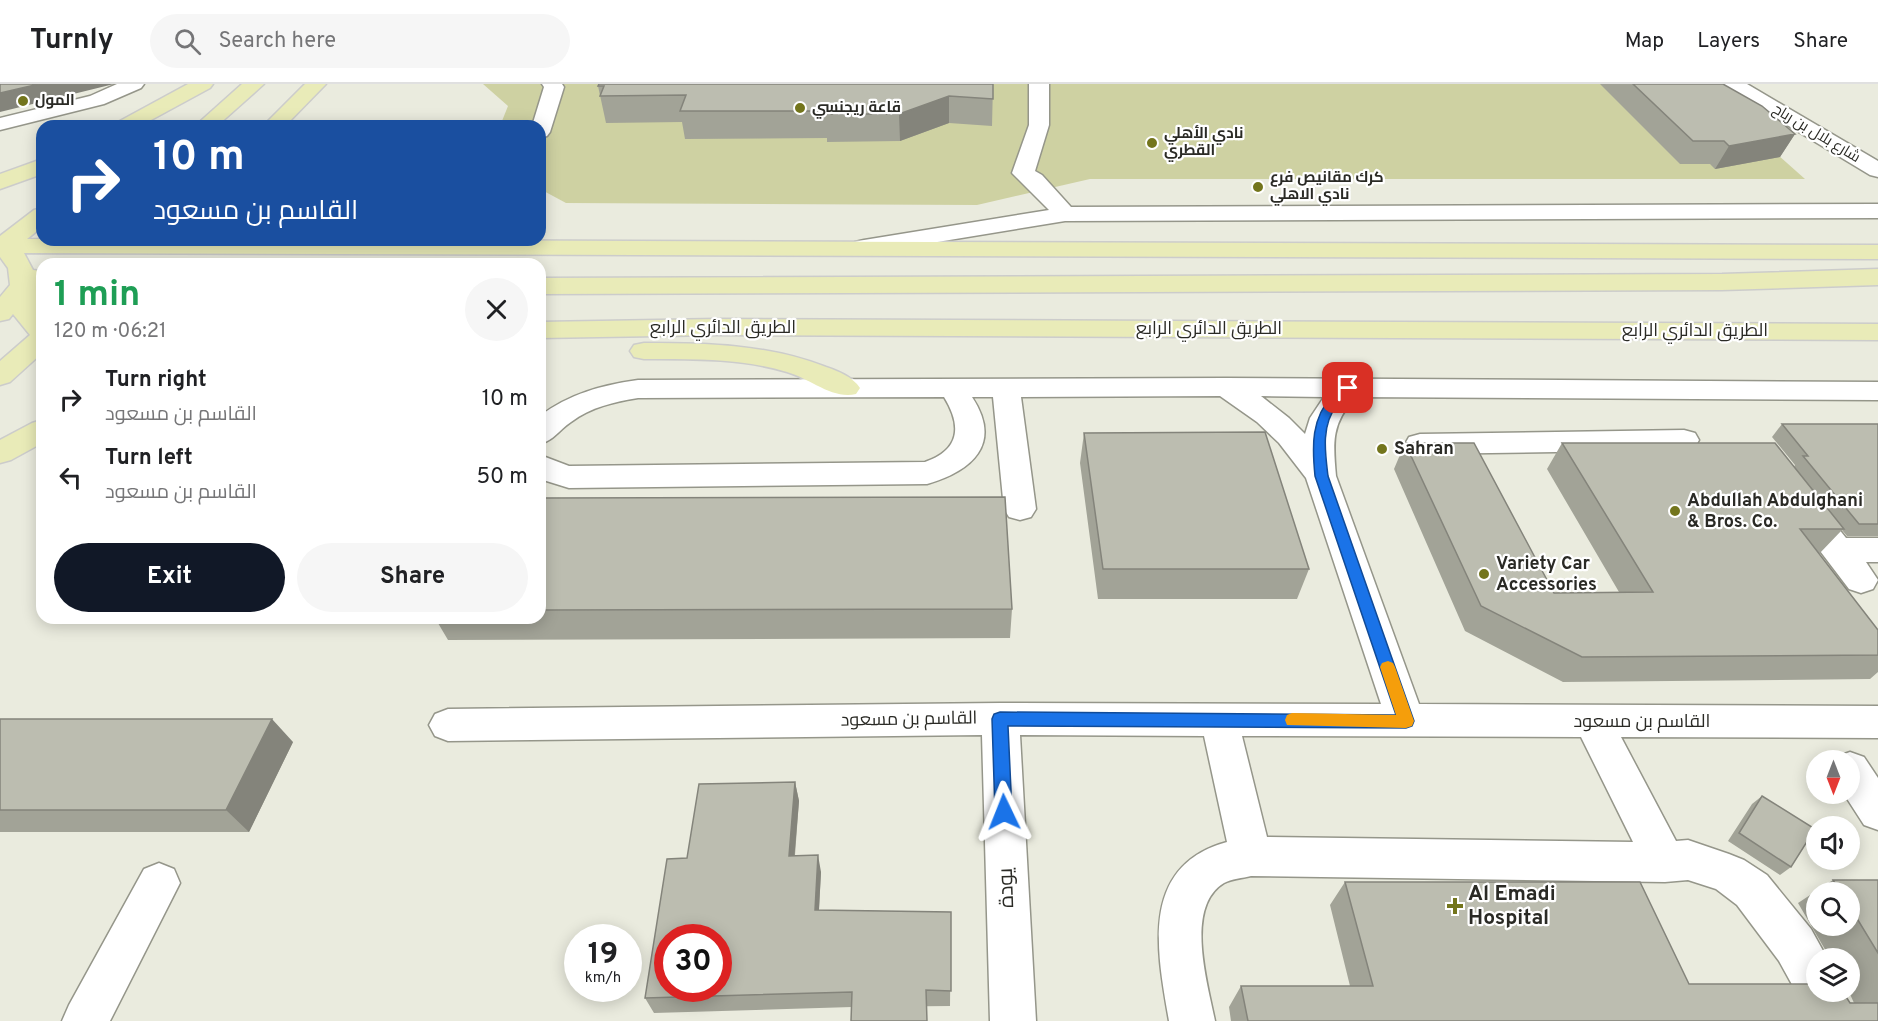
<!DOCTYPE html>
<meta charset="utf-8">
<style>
:root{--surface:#fff;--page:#f6f6f6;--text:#202124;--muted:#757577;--line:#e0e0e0;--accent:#111827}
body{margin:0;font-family:Overpass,Cairo,sans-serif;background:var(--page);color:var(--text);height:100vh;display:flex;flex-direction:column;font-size:22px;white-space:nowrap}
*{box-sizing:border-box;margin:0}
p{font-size:20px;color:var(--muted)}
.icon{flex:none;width:33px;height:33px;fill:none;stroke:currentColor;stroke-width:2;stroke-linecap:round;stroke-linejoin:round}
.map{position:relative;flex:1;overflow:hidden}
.details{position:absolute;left:36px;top:174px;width:510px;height:366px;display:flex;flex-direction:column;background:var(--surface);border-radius:18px;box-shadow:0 3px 15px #0003}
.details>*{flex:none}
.guide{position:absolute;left:36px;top:36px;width:510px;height:126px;border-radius:18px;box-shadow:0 3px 15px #0003;background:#1a4fa0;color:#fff;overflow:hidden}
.needle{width:39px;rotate:180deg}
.buttons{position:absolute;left:1806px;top:666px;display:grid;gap:12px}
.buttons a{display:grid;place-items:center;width:54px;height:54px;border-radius:50%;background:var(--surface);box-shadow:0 3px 15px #0003;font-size:30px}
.speed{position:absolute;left:564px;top:840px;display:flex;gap:12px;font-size:30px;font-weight:700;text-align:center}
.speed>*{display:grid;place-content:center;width:78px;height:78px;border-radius:50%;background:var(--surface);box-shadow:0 3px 15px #0003;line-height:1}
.speed small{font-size:15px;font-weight:400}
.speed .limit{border:9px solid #d22;background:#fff;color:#111}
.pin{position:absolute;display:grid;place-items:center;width:51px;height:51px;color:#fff;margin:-26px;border-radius:12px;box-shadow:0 3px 9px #0006}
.me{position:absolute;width:66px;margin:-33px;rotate:358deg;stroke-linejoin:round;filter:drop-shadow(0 0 4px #0008)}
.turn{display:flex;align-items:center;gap:21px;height:126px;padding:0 18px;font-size:27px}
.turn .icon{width:78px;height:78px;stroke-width:2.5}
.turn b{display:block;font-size:42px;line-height:51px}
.round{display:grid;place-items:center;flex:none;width:63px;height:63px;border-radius:32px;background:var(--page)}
.headline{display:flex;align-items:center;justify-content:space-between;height:102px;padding:0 18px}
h1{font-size:36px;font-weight:700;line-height:45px;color:#1e9e55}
.primary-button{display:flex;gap:12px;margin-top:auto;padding:12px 18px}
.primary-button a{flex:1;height:69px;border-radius:36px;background:var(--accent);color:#fff;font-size:24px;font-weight:700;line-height:69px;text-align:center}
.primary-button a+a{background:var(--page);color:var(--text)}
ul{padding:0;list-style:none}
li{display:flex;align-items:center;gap:18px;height:78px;padding:0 18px}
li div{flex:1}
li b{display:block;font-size:22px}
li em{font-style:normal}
header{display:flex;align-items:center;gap:36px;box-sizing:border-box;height:84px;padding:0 30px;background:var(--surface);border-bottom:2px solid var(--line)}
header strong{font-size:28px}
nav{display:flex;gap:33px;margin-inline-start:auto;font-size:21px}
.search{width:420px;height:54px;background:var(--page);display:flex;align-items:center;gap:15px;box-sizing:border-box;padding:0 21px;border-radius:33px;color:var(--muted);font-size:22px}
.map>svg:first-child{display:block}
</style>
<header>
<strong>Turnly</strong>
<div class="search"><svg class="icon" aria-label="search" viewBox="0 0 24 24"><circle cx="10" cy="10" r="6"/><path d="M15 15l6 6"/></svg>Search here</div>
<nav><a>Map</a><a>Layers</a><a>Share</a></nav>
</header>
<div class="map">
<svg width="1878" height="937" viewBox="0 0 1878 937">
<rect width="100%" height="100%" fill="#eaebde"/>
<path fill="#ced1a2" d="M 483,0 L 1679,0 L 1743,40 L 1805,95 L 1090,95 L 977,121 L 566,119 L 540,105 L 540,42 L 500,42 L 508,22 Z"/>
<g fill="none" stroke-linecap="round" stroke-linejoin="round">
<g stroke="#95968a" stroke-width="3">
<path id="minor" d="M 117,0 L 144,0 L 141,4 L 104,20 L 0,46 L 0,34 L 90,12 Z
M 542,0 L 562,0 L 564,3 L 550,48 L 547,52 L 540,54 L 540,42 L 532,42 L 544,3 Z
M 1029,0 L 1049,0 L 1049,41 L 1035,87 L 1042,91 L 1071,123 L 1878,120 L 1878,134 L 1065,137 L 864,170 L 855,168 L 852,163 L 855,158 L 864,156 L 1049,126 L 1012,89 L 1029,41 Z
M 1723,0 L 1747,0 L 1878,77 L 1878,93 L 1870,91 L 1726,4 Z
M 1226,294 L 1878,298 L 1878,316 L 1356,313 C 1331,339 1333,359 1336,392 L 1419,620 L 1878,622 L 1878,654 L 1621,653 L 1676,757 L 1688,756 L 1729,770 L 1744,776 L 1767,791 L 1811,845 L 1827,874 L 1816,874 L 1816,908 L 1835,908 L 1832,915 L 1816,922 L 1800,915 L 1779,877 L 1737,821 L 1716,805 L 1688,796 L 1665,798 L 1251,792 C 1243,794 1231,795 1224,799 C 1184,823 1208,901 1215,937 L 1169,937 C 1157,868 1139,782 1227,758 L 1204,652 L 1020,651 L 1036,937 L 990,937 L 982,651 L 448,657 L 435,652 L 429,641 L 435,630 L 448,625 L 1000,619 L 1381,620 L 1306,394 L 1279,359 L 1257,338 L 1220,312 L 1021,313 L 1036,425 L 1031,433 L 1020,436 L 1009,433 L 1004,425 L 993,313 L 972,313 C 1003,360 972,387 927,400 L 569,404 L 540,395 L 540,371 L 569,382 L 925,378 C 960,366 962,342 944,313 L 638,314 C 614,318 591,323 571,338 C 559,346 554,356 540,360 L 540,332 C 569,310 602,301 638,296 ZM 1261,312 L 1324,313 L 1310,334 L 1305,350 L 1289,334 ZM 1242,652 L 1581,653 L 1633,758 L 1267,753 Z
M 1684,346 L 1695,349 L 1699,356 L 1695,363 L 1684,366 L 1420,370 L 1409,367 L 1405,360 L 1409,353 L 1420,350 Z
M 1803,411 L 1814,414 L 1846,454 L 1878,454 L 1878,478 L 1866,478 L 1878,496 L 1873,505 L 1861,509 L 1849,505 L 1792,430 L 1787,422 L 1792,414 Z
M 1850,668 L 1864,673 L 1878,694 L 1878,746 L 1864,741 L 1844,710 L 1850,710 L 1850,676 L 1834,676 L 1836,673 Z
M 159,779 L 174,785 L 180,799 L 110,937 L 62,937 L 69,921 L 144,785 Z"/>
</g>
<g stroke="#cccccb" stroke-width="3">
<path id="major" d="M 188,0 L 213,0 L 210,4 L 140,42 L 115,42 L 118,38 Z
M 242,0 L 264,0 L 217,42 L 195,42 Z
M 305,0 L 326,0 L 285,42 L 263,42 Z
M 42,75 L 42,90 L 0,105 L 0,90 Z
M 42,124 L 42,143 L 27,155 L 1878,161 L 1878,175 L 24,169 L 33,186 L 42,187 L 42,199 L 36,215 L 42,234 L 42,269 L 10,298 L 0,301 L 0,277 L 30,251 L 13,230 L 9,235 L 0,237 L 0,213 L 10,201 L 8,184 L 0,173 L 0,152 L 34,126 Z
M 1878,185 L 1878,201 L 1722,206 L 540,210 L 540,194 L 1722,190 Z
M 718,235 L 1878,240 L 1878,256 L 718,251 L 540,254 L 540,238 Z
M 644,259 C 706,259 767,260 826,283 C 838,287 853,293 860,304 L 856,310 C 833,316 809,294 787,288 C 741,274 691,275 644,275 L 634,273 L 630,267 L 634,261 Z
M 42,336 L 42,359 L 11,376 L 0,379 L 0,356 L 32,339 Z"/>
</g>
<use href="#minor" fill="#fff" fill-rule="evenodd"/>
<use href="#major" fill="#e9ebb8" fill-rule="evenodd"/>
</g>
<path fill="#a2a397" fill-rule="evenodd" d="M 993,0 L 992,42 L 949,39 L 900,57 L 827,58 L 827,54 L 685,55 L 682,38 L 606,39 L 598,2 Z
M 1600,0 L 1723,0 L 1795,50 L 1780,73 L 1715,85 L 1710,80 L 1680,80 Z
M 1782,340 L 1878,340 L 1878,452 L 1847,452 L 1842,446 L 1819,470 L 1878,546 L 1878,588 L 1870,595 L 1563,598 L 1465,547 L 1394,385 L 1405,359 L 1554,509 L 1619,508 L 1547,385 L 1562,359 L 1794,383 L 1795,381 L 1772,353 Z
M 1084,349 L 1309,485 L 1297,515 L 1098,515 L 1080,379 Z
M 540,414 L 1012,525 L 1010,554 L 448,556 L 435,534 L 540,534 Z
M 0,635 L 293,658 L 249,748 L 0,748 Z
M 795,698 L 799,717 L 795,771 L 821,788 L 819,826 L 951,828 L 950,922 L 852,923 L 654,929 L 645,914 L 687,774 Z
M 1762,712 L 1791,783 L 1780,791 L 1728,757 L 1752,720 Z
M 1833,796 L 1878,796 L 1878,937 L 1231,937 L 1229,923 L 1241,902 L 1350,902 L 1330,821 L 1345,798 L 1689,900 L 1854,919 L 1849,908 L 1850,874 L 1830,874 L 1798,819 ZM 1816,808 L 1850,808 L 1850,842 L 1816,842 Z"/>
<path fill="#84847b" d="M 39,0 L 114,0 L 0,28 L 0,9 Z
M 949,12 L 949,39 L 900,57 L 899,30 Z
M 1795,50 L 1780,73 L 1715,85 L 1729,62 Z
M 272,635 L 293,658 L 249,748 L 226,726 Z
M 795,698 L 799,717 L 793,789 L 789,772 Z
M 818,771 L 821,788 L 818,842 L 815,826 Z"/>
<path fill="#bcbdb0" stroke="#84847b" stroke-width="1.5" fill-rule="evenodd" d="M 0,0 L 39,0 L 0,9 Z
M 599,0 L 993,0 L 993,15 L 949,12 L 899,30 L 825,30 L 825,27 L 680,27 L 686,11 L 600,12 L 604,2 L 598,2 Z
M 1633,0 L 1723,0 L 1762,22 L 1795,50 L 1729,62 L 1724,57 L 1693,57 Z
M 1782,340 L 1878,340 L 1878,440 L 1859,440 L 1803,372 L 1808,372 Z
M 1265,348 L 1309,485 L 1103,485 L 1084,349 Z
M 1405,359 L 1474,359 L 1554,509 L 1653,508 L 1562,359 L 1775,359 L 1844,445 L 1800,445 L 1878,546 L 1878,571 L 1582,573 L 1481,522 Z
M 1005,413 L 1012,525 L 540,526 L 540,414 Z
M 0,635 L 272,635 L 226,726 L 0,726 Z
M 795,698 L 789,772 L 818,771 L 815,826 L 951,828 L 951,907 L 926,906 L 927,937 L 851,937 L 852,908 L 645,914 L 667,775 L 687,774 L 699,700 ZM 668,854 L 718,854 L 718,904 L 668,904 Z
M 1762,712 L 1815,745 L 1791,783 L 1739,749 Z
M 1833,796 L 1878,796 L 1878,869 L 1850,823 L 1850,808 L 1840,808 Z
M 1345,798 L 1640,798 L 1689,900 L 1816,900 L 1816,908 L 1843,908 L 1850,919 L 1878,919 L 1878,937 L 1248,937 L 1241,902 L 1373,902 Z"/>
<path fill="#1a73e8" stroke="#114b97" stroke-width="1.5" d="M 1348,300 L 1354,304 C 1349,310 1342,315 1337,321 C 1321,341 1325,368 1328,392 L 1414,637 L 1412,642 L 1406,644 L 1008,642 L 1012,728 L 1010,733 L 1004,736 L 998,733 L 995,728 L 992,635 L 994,630 L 1000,628 L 1396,631 L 1315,392 C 1312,362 1311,334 1333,311 C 1338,307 1342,302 1348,300 Z"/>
<path fill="#f59e0b" d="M 1388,577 L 1393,579 L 1395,583 L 1414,637 L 1412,642 L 1406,644 L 1287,641 L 1285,636 L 1287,631 L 1292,629 L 1396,631 L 1380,583 L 1382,579 Z"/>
<g fill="#73751c" stroke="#fff" stroke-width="2">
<circle cx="23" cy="17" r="6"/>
<circle cx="800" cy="24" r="6"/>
<circle cx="1152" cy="59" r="6"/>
<circle cx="1258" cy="103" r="6"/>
<circle cx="1382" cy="365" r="6"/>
<circle cx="1675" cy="427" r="6"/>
<circle cx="1484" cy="490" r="6"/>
<path d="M1452 813h6v6h6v6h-6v6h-6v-6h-6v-6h6z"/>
</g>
<g text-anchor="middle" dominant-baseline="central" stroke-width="4.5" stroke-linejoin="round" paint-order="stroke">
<g font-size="15" font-weight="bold" fill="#2a2a25" stroke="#fff" text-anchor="start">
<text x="35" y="17">المول</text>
<text x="812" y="24">قاعة ريجنسي</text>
<text x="1164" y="50">نادي الأهلي<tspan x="1164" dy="17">القطري</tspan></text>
<text x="1270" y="94">كرك مقانيص فرع<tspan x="1270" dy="17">نادي الاهلي</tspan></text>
</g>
<g font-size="15" fill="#2a2a25" stroke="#fff">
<text transform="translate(1816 50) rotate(31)">شارع بلال بن رباح</text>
</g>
<g font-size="18" fill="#2a2a25" stroke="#fff">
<text x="723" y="244">الطريق الدائري الرابع</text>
<text x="1209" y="245">الطريق الدائري الرابع</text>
<text x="1695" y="247">الطريق الدائري الرابع</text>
<text transform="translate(909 636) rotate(-1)">القاسم بن مسعود</text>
<text x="1642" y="638">القاسم بن مسعود</text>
</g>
<g font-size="18" font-weight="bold" fill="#2a2a25" stroke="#fff" text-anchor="start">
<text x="1394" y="365">Sahran</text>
<text x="1687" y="417">Abdullah Abdulghani<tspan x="1687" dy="21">&amp; Bros. Co.</tspan></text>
<text x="1496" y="480">Variety Car<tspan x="1496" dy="21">Accessories</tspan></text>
</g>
<g font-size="21" fill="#2a2a25" stroke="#fff">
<text transform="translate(1007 804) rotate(-92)">يودة</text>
</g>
<g font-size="21" font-weight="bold" fill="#2a2a25" stroke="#fff" text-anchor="start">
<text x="1468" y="810">Al Emadi<tspan x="1468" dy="24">Hospital</tspan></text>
</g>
</g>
</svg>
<div class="buttons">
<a><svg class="needle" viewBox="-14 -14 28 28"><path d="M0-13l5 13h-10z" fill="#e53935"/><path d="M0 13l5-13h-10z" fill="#757577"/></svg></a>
<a><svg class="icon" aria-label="sound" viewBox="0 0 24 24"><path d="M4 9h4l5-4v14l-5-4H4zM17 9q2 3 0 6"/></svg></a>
<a><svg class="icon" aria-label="search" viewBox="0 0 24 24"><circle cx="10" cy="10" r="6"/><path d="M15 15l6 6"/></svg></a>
<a><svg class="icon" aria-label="layers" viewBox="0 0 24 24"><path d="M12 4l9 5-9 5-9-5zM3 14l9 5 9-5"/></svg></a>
</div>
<div class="speed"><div>19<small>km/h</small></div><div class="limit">30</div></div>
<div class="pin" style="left:1348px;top:304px;background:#d93025"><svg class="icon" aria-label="arrive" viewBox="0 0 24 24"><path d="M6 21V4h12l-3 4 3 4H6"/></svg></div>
<svg class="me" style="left:1004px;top:728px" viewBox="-20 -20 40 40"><path d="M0-17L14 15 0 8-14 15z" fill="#1a73e8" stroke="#fff" stroke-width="4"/></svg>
<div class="guide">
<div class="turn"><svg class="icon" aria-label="right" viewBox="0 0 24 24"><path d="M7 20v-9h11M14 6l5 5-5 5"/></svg><div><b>10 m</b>القاسم بن مسعود</div></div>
</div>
<section class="details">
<div class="headline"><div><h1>1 min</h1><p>120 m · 06:21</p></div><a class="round"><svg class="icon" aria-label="close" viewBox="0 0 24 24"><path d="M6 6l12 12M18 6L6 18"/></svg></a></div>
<ul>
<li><svg class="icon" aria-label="right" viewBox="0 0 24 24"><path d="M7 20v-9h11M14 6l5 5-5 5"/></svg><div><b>Turn right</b><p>القاسم بن مسعود</p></div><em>10 m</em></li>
<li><svg class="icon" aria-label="left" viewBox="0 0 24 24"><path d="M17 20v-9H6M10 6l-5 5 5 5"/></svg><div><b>Turn left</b><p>القاسم بن مسعود</p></div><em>50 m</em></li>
</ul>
<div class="primary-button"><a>Exit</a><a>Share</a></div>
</section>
</div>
